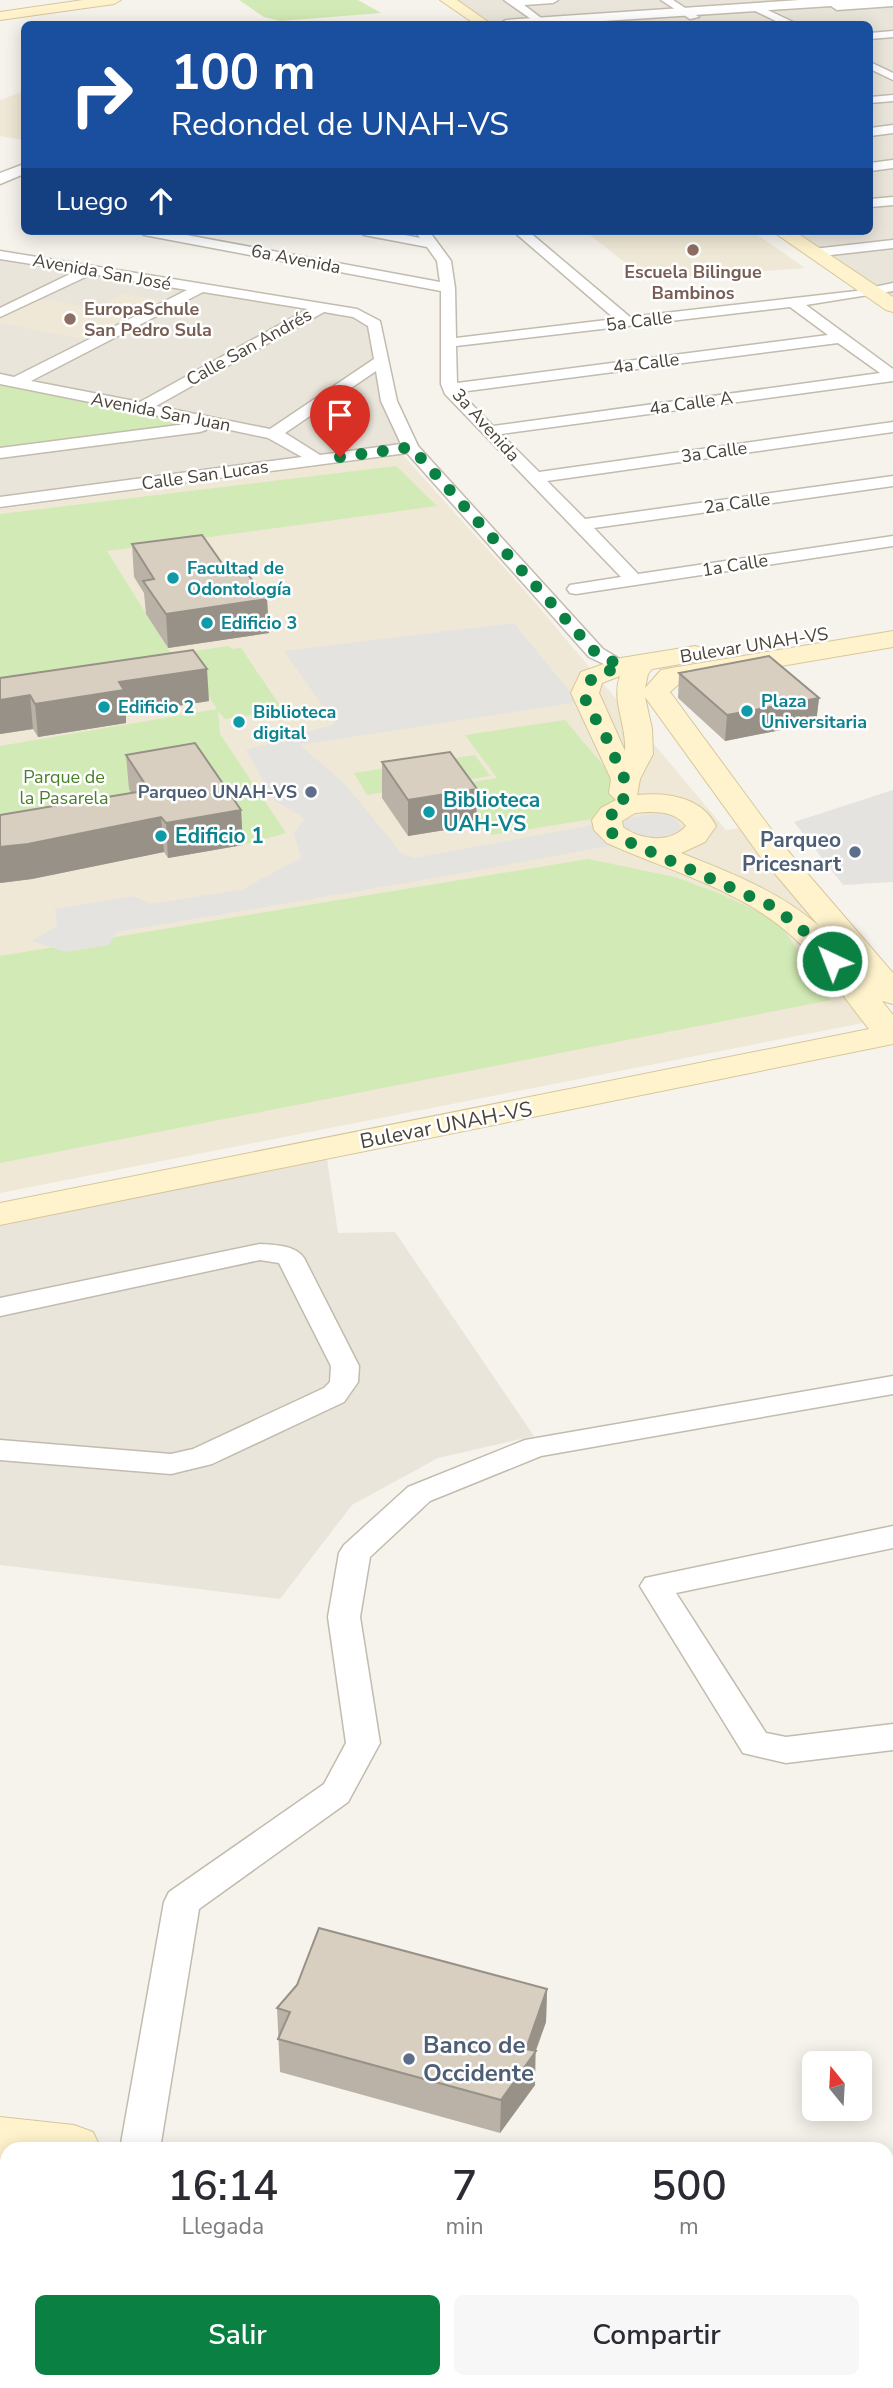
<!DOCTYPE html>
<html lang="es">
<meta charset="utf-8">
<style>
:root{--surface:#fff;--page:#f7f7f7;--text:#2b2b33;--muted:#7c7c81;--accent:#0b8043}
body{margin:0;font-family:"Nunito Sans",sans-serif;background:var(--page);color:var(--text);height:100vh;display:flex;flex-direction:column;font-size:26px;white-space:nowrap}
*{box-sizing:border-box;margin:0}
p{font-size:23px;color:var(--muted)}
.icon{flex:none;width:38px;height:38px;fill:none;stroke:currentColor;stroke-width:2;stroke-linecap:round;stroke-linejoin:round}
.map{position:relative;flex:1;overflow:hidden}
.panel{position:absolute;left:0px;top:2142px;width:894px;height:247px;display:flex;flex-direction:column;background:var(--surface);border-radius:21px 21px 0 0;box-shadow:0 4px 18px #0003}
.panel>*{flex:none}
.top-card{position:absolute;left:21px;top:21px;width:852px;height:214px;border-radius:10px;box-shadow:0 4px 18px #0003;background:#1a4fa0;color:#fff;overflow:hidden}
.needle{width:46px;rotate:342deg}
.controls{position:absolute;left:802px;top:2051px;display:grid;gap:14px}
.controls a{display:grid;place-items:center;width:70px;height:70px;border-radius:10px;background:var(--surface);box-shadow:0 4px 18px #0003;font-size:35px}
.pin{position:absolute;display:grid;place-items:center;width:60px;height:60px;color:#fff;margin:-72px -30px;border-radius:50% 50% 50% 0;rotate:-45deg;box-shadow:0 0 7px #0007}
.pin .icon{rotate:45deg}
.me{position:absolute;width:77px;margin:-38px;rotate:317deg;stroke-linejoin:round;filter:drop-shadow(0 0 5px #0008)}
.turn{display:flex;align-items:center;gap:24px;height:147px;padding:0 35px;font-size:32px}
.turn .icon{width:91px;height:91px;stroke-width:2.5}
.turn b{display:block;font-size:49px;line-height:60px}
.then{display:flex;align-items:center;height:66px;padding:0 35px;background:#0003;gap:14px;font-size:26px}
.eta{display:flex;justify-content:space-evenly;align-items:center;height:119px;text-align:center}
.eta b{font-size:42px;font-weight:600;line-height:49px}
.primary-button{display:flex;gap:14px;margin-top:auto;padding:14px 35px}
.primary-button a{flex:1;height:80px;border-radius:10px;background:var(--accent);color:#fff;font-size:28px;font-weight:600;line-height:80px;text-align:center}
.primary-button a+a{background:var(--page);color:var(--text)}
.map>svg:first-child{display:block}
</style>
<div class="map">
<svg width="893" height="2388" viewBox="0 0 893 2388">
<rect width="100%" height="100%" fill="#f6f3ec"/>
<path fill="#eae5da" d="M 454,0 L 893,0 L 893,300 L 790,231 L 870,231 L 870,24 L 489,24 Z
M 0,256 L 368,317 L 411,448 L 0,502 Z
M 327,1159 L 338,1233 L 395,1232 L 534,1436 L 438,1458 L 352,1505 L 280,1599 L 0,1565 L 0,1226 Z"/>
<path fill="#f7ead8" d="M 0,2261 L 7,2262 L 7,2382 L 406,2382 L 420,2388 L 0,2388 Z"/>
<path fill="#efe8d6" d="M 24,91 L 24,140 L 0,136 L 0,100 Z
M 585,231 L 752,231 L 805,268 L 647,280 Z
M 124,294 L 175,302 L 95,341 L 0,323 L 0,315 L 36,298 L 95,308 Z
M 403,455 L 533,600 L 726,830 L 748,827 L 883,1019 L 0,1193 L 0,509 Z"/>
<path fill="#d2eab5" d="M 239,0 L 358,0 L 381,13 L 280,21 L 264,17 Z
M 0,381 L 206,426 L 0,451 Z
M 396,466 L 437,506 L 107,551 L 188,681 L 0,709 L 0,514 Z
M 229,646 L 232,649 L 241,648 L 283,710 L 225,719 L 218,711 L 220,734 L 286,833 L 243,845 L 197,777 L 129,789 L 151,825 L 0,851 L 0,746 L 217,709 L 180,653 Z
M 565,720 L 642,811 L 492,835 L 455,785 L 497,778 L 465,735 Z
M 475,755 L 490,776 L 367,795 L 354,773 Z
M 588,859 L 675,877 L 723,895 L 778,921 L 831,1000 L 0,1163 L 0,956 Z"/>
<path fill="#e5e3e0" d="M 514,623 L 578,702 L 300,745 L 345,784 L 402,854 L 415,858 L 668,811 L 685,832 L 435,878 L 117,932 L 109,945 L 66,952 L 32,941 L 57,926 L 55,909 L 133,896 L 152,904 L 243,889 L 301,858 L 294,833 L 305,819 L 275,801 L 246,750 L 335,724 L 284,651 Z
M 893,790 L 893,882 L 843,885 L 794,822 Z"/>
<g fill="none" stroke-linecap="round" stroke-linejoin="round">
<g stroke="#c2bbae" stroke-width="3">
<path id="minor" d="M 504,0 L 558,0 L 553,3 L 524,5 L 549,24 L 538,24 Z
M 661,0 L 673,0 L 699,17 L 690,19 Z
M 755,4 L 793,22 L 794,24 L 782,24 L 751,9 L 750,7 Z
M 893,31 L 893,37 L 870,39 L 870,33 Z
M 870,62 L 893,73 L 893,80 L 870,69 Z
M 893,95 L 893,101 L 870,103 L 870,97 Z
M 893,125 L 893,133 L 870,136 L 870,128 Z
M 893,160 L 893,168 L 870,171 L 870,163 Z
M 893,197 L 893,205 L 870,207 L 870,199 Z
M 137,231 L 165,231 L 440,282 L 437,261 L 427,247 L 364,235 L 357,231 L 385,231 L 420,238 L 415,231 L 429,231 L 451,261 L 455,288 L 456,338 L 615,319 L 513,231 L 528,231 L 630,317 L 856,291 L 893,283 L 893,291 L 806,305 L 893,369 L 893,381 L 501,434 L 539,472 L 893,422 L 893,432 L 547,481 L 585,519 L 893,476 L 893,486 L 594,528 L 638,574 L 893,536 L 893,546 L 576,594 L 570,593 L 567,589 L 570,585 L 621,577 L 445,394 L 441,384 L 441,291 L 144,235 ZM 790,307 L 828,335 L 457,383 L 456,346 ZM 838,343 L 880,373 L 493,426 L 460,392 Z
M 893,240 L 893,248 L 813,257 L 806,253 L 813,249 Z
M 0,251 L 357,309 L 380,321 L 397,401 L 418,446 L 603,649 L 631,666 L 621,672 L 589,657 L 407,453 L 0,507 L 0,497 L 302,457 L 268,438 L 207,425 L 206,430 L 200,432 L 0,458 L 0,448 L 194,423 L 0,384 L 0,374 L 14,377 L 187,290 L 92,274 L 0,317 L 0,308 L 76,271 L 0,259 ZM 203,292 L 308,309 L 140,402 L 31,381 ZM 324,312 L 353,317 L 368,326 L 374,359 L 270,429 L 156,406 ZM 376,371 L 381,401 L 401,444 L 320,455 L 285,433 Z
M 260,1244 C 275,1245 295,1245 304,1258 L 359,1366 L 358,1382 L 344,1402 L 212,1464 L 171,1474 L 0,1460 L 0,1440 L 171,1454 L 193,1449 L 324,1388 L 330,1382 L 331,1366 L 279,1263 L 260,1260 L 0,1316 L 0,1298 Z
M 893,1376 L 893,1394 L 541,1456 L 430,1501 L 370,1557 L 360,1617 L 380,1743 L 348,1802 L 199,1909 L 160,2149 L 120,2149 L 164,1902 L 169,1892 L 324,1784 L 346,1743 L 328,1617 L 339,1553 L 344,1545 L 408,1487 L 525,1440 Z
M 893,1526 L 893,1548 L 676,1593 L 766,1733 L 786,1737 L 893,1724 L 893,1750 L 786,1763 L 743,1753 L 640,1586 L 645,1578 Z"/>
</g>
<g stroke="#c2bbae" stroke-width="3">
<path id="tertiary" d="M 800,0 L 893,0 L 893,6 L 837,10 L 831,6 L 557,24 L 499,24 L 506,20 Z
M 24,164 L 24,174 L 0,184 L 0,173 Z"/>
</g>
<g stroke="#d6c79b" stroke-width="2">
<path id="secondary" d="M 83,0 L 121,0 L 114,4 L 0,20 L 0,12 Z
M 440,0 L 457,0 L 491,24 L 475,24 Z
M 772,231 L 794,231 L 893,297 L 893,312 L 886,310 Z
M 893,631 L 893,647 L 680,683 L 670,692 L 782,844 L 893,973 L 893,1004 L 882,1001 L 893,1015 L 893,1044 L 0,1225 L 0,1203 L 869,1029 C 844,998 823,964 793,937 C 742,890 669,871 607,843 L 594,830 L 592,820 L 601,808 L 616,800 L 609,793 L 611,779 L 571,693 L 581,672 L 621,658 L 695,646 L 704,648 L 708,654 L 704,660 L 652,669 L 648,674 L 645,688 L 661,670 L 671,668 ZM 620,676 C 611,700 627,726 625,751 L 599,693 L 602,683 ZM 645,697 L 760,856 L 819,926 C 779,891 729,872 681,853 L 705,842 L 716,826 C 702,797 667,792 637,795 L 640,779 L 653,754 L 652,729 ZM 635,813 C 653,811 675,810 686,826 C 671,844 640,840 623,827 L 622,821 Z
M 0,2117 L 74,2125 L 93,2132 L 101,2149 L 7,2149 L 7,2166 L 0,2165 Z
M 0,2179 L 7,2182 L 7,2234 L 0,2231 Z
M 493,2382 L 564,2382 L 567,2388 L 496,2388 Z
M 727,2382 L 798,2382 L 801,2388 L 730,2388 Z"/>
</g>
<use href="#minor" fill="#fff" fill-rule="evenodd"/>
<use href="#tertiary" fill="#fff" fill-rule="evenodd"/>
<use href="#secondary" fill="#fff3cd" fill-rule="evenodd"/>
</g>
<path fill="#bab2a6" d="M 132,544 L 226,569 L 267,599 L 269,633 L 168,648 L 146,614 L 144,593 L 134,577 Z
M 679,673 L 819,698 L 816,723 L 725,741 L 678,698 Z
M 0,678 L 209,701 L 126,714 L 126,723 L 38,737 L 33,729 L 0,734 Z
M 126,755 L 241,810 L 243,845 L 168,858 L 164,852 L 32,879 L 0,883 L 0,815 L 131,793 L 129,789 Z
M 382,762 L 477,789 L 476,825 L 408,836 L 382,798 Z
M 547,1989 L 546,2022 L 536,2051 L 535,2085 L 500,2133 L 280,2072 L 277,2008 Z"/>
<path fill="#979187" d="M 267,599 L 269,633 L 168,648 L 166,614 Z
M 207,669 L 209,701 L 126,714 L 126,723 L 38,737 L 35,704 L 119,682 Z
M 30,695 L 33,729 L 0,734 L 0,700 Z
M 819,698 L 816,723 L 725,741 L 727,715 Z
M 477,789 L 476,825 L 408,836 L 408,800 Z
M 241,810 L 243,845 L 168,858 L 166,823 Z
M 161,817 L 164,852 L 32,879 L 0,883 L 0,847 Z
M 547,1989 L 546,2022 L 535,2052 L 535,2085 L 500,2133 L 501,2100 L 526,2049 Z"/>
<path fill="#d8cfc1" stroke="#979187" stroke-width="2" d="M 202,535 L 226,569 L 242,567 L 267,599 L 166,614 L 143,581 L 154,579 L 132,544 Z
M 193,650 L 207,669 L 119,682 L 124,690 L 35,704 L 30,695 L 0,700 L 0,678 Z
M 769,656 L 819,698 L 727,715 L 679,673 Z
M 195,743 L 241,810 L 166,823 L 161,817 L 28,844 L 0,847 L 0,815 L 149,790 L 126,755 Z
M 450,752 L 477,789 L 408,800 L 382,762 Z
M 319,1928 L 547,1989 L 526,2049 L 536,2051 L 501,2100 L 278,2039 L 290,2012 L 277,2008 L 297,1985 Z"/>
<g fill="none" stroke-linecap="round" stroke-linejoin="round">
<path stroke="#0b8043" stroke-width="12" stroke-dasharray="0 21.6" d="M 340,457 L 411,447 L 596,653 L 621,666 L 592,678 L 585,692 L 586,702 L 606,737 L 624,778 L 623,807 L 614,812 L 607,820 L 613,835 L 772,906 L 802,929 L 832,961"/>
</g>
<g fill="#8d6e63" stroke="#fff" stroke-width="2.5">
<circle cx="693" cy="250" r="7"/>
<circle cx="70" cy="319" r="7"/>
</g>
<g fill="#0f9aa8" stroke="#fff" stroke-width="2.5">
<circle cx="173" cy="578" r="7"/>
<circle cx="207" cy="623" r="7"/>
<circle cx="104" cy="707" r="7"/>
<circle cx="747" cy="711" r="7"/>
<circle cx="239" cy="722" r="7"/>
<circle cx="429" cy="812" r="7"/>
<circle cx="161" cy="836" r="7"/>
</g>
<g fill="#5c6f8a" stroke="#fff" stroke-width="2.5">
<circle cx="311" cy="792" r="7"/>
<circle cx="855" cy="852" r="7"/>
<circle cx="409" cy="2059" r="7"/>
</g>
<g text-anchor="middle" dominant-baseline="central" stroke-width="5" stroke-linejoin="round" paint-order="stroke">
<g font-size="18" fill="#4b4439" stroke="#fff">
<text transform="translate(296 259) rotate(11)">6a Avenida</text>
<text transform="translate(102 272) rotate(10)">Avenida San José</text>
<text transform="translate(639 321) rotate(-7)">5a Calle</text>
<text transform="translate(249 347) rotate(-29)">Calle San Andrés</text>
<text transform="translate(646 363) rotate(-7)">4a Calle</text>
<text transform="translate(691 403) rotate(-8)">4a Calle A</text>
<text transform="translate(161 412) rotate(11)">Avenida San Juan</text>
<text transform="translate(486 425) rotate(48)">3a Avenida</text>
<text transform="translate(714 452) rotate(-8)">3a Calle</text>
<text transform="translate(205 475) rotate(-8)">Calle San Lucas</text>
<text transform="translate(737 503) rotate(-8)">2a Calle</text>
<text transform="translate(735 565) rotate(-9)">1a Calle</text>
<text transform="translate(754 645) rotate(-9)">Bulevar UNAH-VS</text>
</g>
<g font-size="18" font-weight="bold" fill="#785e54" stroke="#fff">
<text x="693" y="272">Escuela Bilingue<tspan x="693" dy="21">Bambinos</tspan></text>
<text x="84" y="309" text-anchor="start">EuropaSchule<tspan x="84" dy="21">San Pedro Sula</tspan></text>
</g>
<g font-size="18" font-weight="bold" fill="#0d838f" stroke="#fff" text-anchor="start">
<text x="187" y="568">Facultad de<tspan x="187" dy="21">Odontología</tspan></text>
<text x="221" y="623">Edificio 3</text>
<text x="761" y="701">Plaza<tspan x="761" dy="21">Universitaria</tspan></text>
<text x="118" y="707">Edificio 2</text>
<text x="253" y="712">Biblioteca<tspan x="253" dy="21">digital</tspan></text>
</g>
<g font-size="18" fill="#4a7f2a" stroke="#fff">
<text x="64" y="777">Parque de<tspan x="64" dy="21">la Pasarela</tspan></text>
</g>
<g font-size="18" font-weight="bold" fill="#4e5e75" stroke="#fff" text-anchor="end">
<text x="297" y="792">Parqueo UNAH-VS</text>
</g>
<g font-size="21" font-weight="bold" fill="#0d838f" stroke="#fff" text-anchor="start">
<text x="443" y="800">Biblioteca<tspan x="443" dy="24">UAH-VS</tspan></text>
<text x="175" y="836">Edificio 1</text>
</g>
<g font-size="21" font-weight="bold" fill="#4e5e75" stroke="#fff" text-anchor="end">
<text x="841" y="840">Parqueo<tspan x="841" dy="24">Pricesnart</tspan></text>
</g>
<g font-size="21" fill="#4b4439" stroke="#fff">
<text transform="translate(446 1125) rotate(-11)">Bulevar UNAH-VS</text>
</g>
<g font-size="24" font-weight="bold" fill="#4e5e75" stroke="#fff" text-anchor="start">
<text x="423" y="2045">Banco de<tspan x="423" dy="28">Occidente</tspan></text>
</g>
</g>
</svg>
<div class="controls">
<a><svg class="needle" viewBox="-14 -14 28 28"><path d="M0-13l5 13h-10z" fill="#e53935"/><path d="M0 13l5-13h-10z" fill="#7c7c81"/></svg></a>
</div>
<div class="pin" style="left:340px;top:457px;background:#d93025"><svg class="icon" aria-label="arrive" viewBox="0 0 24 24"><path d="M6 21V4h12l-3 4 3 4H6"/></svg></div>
<svg class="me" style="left:832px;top:961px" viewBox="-20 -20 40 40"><circle r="17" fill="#0b8043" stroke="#fff" stroke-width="3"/><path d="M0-11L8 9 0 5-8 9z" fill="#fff"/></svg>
<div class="top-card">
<div class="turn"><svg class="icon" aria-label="right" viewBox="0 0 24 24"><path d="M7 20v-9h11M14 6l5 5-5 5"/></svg><div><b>100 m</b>Redondel de UNAH-VS</div></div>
<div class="then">Luego<svg class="icon" aria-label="ahead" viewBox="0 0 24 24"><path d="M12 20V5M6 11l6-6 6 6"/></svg></div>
</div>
<section class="panel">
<div class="eta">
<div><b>16:14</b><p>Llegada</p></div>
<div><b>7</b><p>min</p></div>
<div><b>500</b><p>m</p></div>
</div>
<div class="primary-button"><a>Salir</a><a>Compartir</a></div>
</section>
</div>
